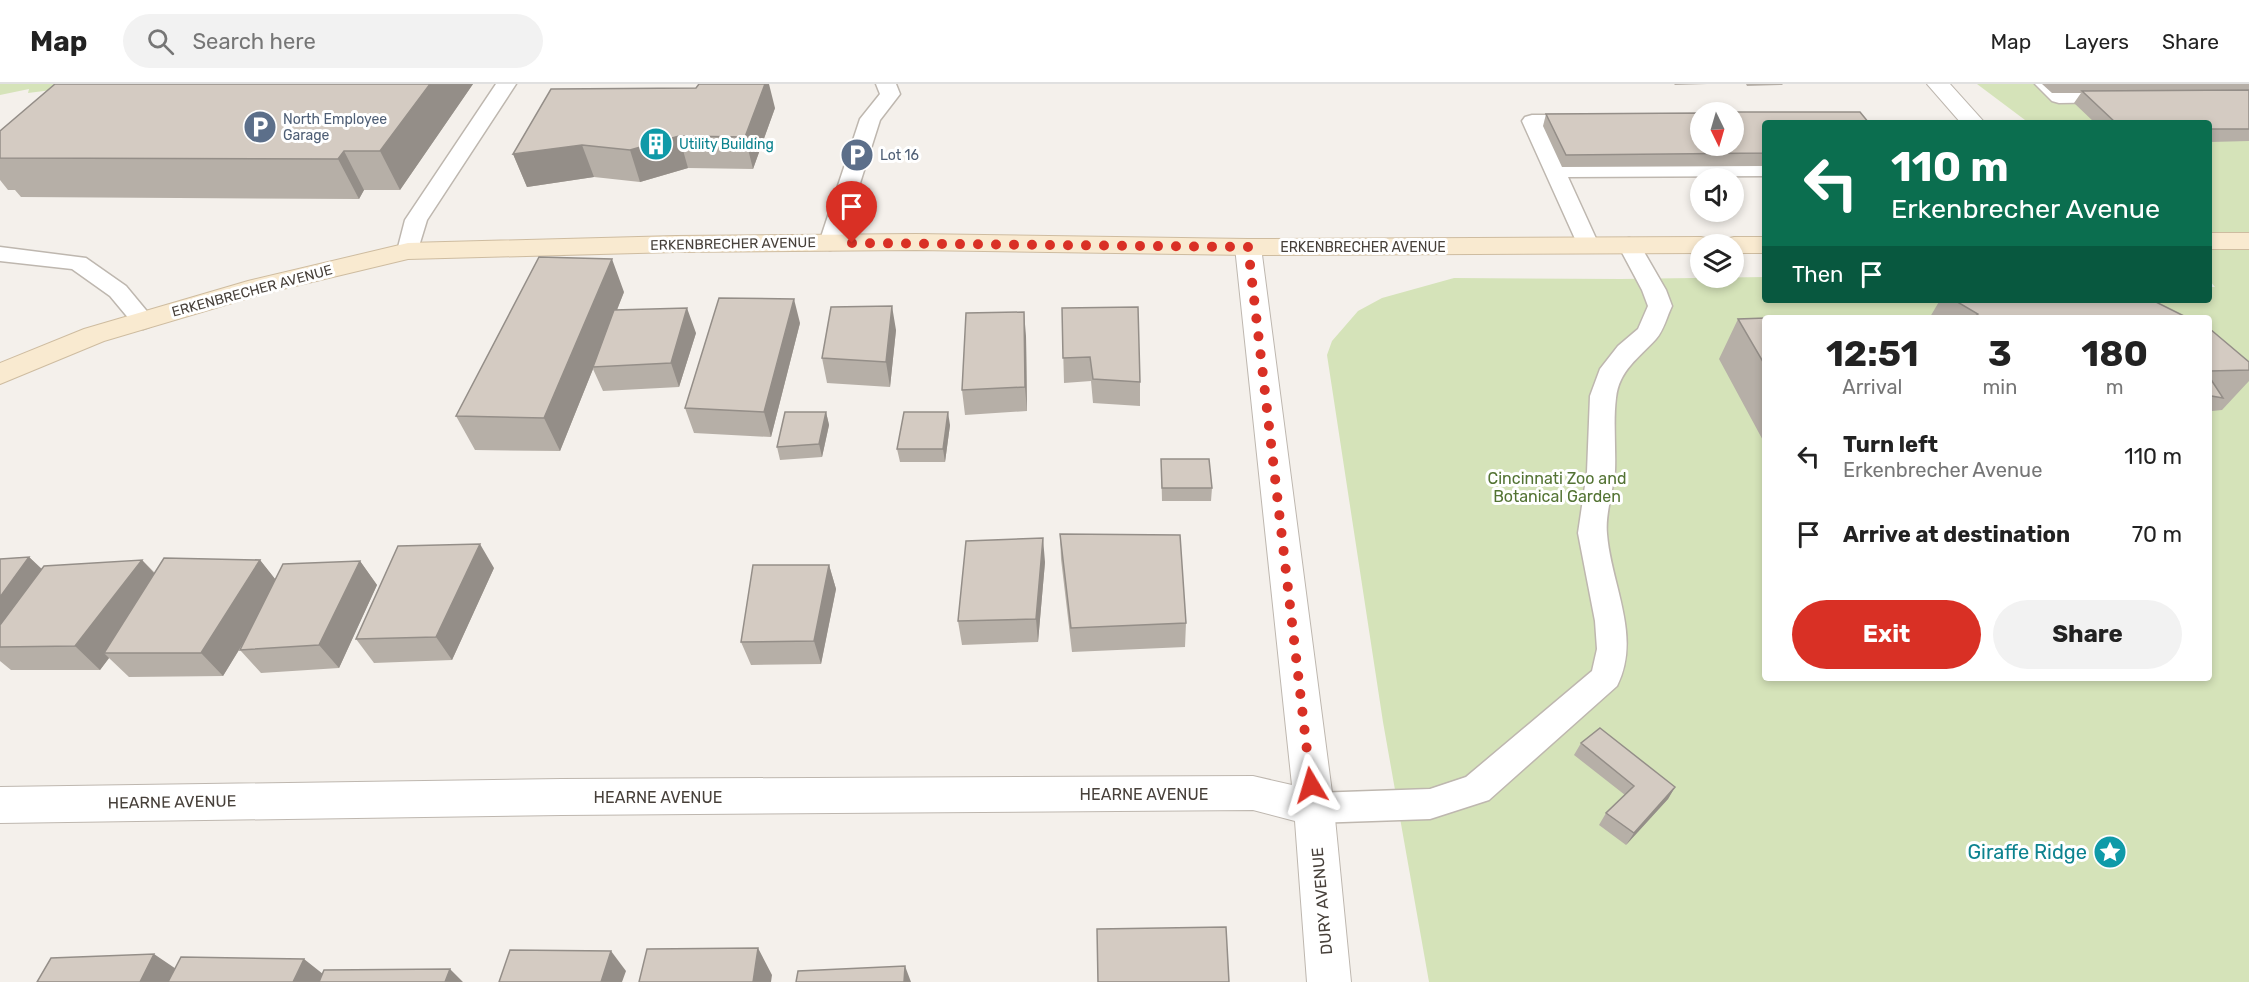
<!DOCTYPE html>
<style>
:root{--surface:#fff;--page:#f2f2f2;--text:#222;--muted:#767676;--line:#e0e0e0;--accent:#d93025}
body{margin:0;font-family:Rubik,sans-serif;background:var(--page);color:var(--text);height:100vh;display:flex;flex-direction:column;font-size:22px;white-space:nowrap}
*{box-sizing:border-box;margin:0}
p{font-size:20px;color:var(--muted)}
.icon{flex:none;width:33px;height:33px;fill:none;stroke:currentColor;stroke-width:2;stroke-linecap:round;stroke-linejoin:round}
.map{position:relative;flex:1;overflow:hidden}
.side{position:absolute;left:1762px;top:231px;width:450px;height:366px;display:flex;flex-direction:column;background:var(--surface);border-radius:6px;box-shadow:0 3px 9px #0003}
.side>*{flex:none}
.hud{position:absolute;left:1762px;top:36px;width:450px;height:183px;border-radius:6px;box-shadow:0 3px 9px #0003;background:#0b6e4f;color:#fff;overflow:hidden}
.needle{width:39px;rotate:175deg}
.fabs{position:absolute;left:1690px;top:18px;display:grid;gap:12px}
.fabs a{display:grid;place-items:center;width:54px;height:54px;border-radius:50%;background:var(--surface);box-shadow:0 3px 9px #0003;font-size:30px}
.pin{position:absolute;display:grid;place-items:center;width:51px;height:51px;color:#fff;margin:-62px -26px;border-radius:50% 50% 50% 0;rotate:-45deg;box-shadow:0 0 6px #0007}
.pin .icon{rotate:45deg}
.me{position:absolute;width:66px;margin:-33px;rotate:353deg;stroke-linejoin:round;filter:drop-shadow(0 0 4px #0008)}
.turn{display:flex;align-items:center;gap:21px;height:126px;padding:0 30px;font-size:27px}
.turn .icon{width:78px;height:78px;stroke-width:2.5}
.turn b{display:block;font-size:42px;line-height:51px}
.then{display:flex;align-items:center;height:57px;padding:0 30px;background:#0003;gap:12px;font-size:22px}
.eta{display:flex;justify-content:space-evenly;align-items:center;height:102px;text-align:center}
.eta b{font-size:36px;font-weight:700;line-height:42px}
.button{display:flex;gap:12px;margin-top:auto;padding:12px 30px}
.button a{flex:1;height:69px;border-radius:36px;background:var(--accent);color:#fff;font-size:24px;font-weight:700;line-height:69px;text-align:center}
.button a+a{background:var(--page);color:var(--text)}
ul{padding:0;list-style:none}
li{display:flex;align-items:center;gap:18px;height:78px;padding:0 30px}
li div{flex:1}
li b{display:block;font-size:22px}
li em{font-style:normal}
header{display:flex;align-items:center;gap:36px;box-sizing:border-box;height:84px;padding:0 30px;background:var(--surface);border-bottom:2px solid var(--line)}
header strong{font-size:28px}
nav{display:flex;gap:33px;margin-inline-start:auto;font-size:21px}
.search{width:420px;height:54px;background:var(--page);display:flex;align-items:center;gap:15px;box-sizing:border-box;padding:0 21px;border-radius:33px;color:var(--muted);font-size:22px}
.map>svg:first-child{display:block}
</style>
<header>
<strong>Map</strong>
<div class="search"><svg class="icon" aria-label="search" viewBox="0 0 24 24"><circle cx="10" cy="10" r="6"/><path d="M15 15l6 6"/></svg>Search here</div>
<nav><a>Map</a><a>Layers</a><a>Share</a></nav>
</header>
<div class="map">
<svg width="2249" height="898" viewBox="0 0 2249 898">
<rect width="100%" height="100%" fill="#f4f0eb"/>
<path fill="#d5e3b9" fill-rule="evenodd" d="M 0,0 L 60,0 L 52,6 L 28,9 L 29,5 L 0,11 Z
M 1977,0 L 2249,0 L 2249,898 L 1429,898 L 1383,638 L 1327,271 L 1332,257 L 1358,227 L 1382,214 L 1454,194 L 1621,195 L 1765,193 L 1766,216 L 2210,216 L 2210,203 L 2215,203 L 2210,197 L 2210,39 L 2029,39 ZM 1766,234 L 2210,234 L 2210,594 L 1766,594 Z"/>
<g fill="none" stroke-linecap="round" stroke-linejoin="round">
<g stroke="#beb7af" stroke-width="3">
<path id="lane" d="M 496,0 L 516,0 L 427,136 L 416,172 L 408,174 L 400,172 L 397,167 L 405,136 Z
M 876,0 L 896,0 L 900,10 L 880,36 L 841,159 L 838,164 L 830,166 L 822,164 L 819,159 L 860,35 L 880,10 Z
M 2035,0 L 2056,0 L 2064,7 L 2118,6 L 2125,8 L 2128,12 L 2125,16 L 2118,18 L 2059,19 L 2052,17 Z
M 1532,31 L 1583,31 L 1590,33 L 1593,37 L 1590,41 L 1545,43 L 1562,81 L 1766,80 L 1766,92 L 1568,93 L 1599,161 L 1596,166 L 1588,168 L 1580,166 L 1522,37 L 1525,33 Z
M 1629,154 L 1637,156 L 1640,161 L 1666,206 L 1672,222 C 1667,232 1664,246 1656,255 C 1639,274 1619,286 1616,314 C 1613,338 1616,363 1615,387 C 1613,407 1605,430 1607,450 C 1611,501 1642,552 1617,602 L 1489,716 L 1430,735 L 1314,739 L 1302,735 L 1297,724 L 1302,713 L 1314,709 L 1430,705 L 1466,693 L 1592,587 L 1597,565 L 1595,537 L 1578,449 L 1587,388 L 1590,312 L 1600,285 L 1618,262 L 1638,245 L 1648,222 L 1642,206 L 1618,161 L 1621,156 Z
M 0,163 L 86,174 L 126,202 L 155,237 L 151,242 L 143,245 L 135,242 L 110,212 L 72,185 L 0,177 Z"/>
</g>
<g stroke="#beb7af" stroke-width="2">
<path id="street" d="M 1927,0 L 1950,0 L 1985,39 L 1961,39 Z
M 1248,155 L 1257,157 L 1261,163 L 1334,724 L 1351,898 L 1307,898 L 1295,737 L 1253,726 L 562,731 L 0,739 L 0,703 L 562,695 L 1253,692 L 1292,701 L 1235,163 L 1239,157 Z"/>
</g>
<g stroke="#cebca0" stroke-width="2">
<path id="secondary" d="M 2210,149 L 2249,149 L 2249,165 L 2210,165 Z
M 916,150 L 1248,155 L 1701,153 L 1710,155 L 1714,160 L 1701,160 L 1701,169 L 1248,171 L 916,166 L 676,168 L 408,175 L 266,209 L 104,257 L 0,300 L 0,279 L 84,245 L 248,197 L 408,159 L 676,152 Z
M 1734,153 L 1766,153 L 1766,169 L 1734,169 L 1734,160 L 1721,160 L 1725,155 Z"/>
</g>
<use href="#lane" fill="#fff" fill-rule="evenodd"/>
<use href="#street" fill="#fff" fill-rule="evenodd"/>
<use href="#secondary" fill="#f9ead0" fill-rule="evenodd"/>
</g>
<path fill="#b6afa7" d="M 55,0 L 473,0 L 400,106 L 364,106 L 359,115 L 21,113 L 15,106 L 8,106 L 0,96 L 0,47 Z
M 1674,0 L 1707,0 L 1675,1 Z
M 1746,0 L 1783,0 L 1782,1 L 1747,2 Z
M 2042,0 L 2249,0 L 2249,57 L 2210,58 L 2210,39 L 2095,39 L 2074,19 L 2081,9 L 2052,9 Z
M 775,24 L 753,85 L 688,84 L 640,98 L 594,93 L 527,103 L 513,70 Z
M 1546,30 L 1766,39 L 1766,82 L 1562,83 L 1543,42 Z
M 624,208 L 617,226 L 696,249 L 679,303 L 603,307 L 593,285 L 560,367 L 475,366 L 456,332 Z
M 1940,216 L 2152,216 L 2188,234 L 1803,234 L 1930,233 Z
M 1062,224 L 1140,298 L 1140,322 L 1093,319 L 1091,297 L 1064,299 Z
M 1766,234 L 1766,362 L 1719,275 L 1738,235 Z
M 800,239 L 771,353 L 694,349 L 685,324 Z
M 2210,245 L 2249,278 L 2249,297 L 2222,326 L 2212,327 L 2210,329 L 2210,337 Z
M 896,246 L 890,303 L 827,299 L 822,274 Z
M 1026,252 L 1027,327 L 965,331 L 962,306 Z
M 826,328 L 829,341 L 822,373 L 780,376 L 777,363 Z
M 950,341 L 945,378 L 900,378 L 897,365 Z
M 1161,375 L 1212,404 L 1211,417 L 1162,417 Z
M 1060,450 L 1186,539 L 1185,563 L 1072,568 L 1061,475 Z
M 29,473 L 42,485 L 142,476 L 155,489 L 260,476 L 275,495 L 360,477 L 377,501 L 339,584 L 261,589 L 240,566 L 244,558 L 223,592 L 129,593 L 109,574 L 100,586 L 11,586 L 0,577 L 0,475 Z
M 1045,478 L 1038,558 L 962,561 L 958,537 Z
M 829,481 L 836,505 L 821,580 L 751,581 L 741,558 Z
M 494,484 L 452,576 L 374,579 L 356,555 Z
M 1581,659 L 1675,703 L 1668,715 L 1626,761 L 1599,741 L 1606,729 L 1625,711 L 1574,671 Z"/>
<path fill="#948e88" d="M 430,0 L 473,0 L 400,106 L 380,67 Z
M 765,0 L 769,0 L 775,24 L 753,85 L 745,53 Z
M 679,52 L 688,84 L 640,98 L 630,66 Z
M 582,61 L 594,93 L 527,103 L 513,70 Z
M 344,67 L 364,106 L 359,115 L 338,75 Z
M 612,175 L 624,208 L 594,283 L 593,283 L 593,285 L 560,367 L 544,334 Z
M 794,215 L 800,239 L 771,353 L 764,328 Z
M 892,222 L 896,246 L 890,303 L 886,278 Z
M 687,224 L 696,249 L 679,303 L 671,279 Z
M 1024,228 L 1026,252 L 1027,327 L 1025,303 Z
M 826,328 L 829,341 L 822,373 L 819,360 Z
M 948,328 L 950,341 L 945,378 L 943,365 Z
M 1043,454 L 1045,478 L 1038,558 L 1036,535 Z
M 480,460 L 494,484 L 452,576 L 436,553 Z
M 29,473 L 54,497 L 0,563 L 0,513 Z
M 142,476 L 164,500 L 104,569 L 109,574 L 100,586 L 75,562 Z
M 260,476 L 279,500 L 223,592 L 201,569 Z
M 360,477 L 377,501 L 339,584 L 319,561 Z
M 829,481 L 836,505 L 821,580 L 814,557 Z
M 1675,703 L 1668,715 L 1626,761 L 1634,749 Z
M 758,864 L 772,891 L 771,898 L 753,898 Z
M 611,867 L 626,887 L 622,898 L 601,898 Z
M 154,870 L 182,889 L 178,898 L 140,898 Z
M 304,875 L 328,894 L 326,898 L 293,898 Z
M 905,882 L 911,898 L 904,898 Z
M 450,885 L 463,898 L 445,898 Z"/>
<path fill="#d4cbc2" stroke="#948e88" stroke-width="1.5" d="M 55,0 L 430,0 L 380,67 L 344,67 L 338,75 L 0,74 L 0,47 Z
M 699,0 L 765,0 L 745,53 L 679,52 L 630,66 L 582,61 L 513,70 L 551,5 L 696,4 Z
M 2249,6 L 2249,45 L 2210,45 L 2210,39 L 2116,39 L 2082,7 Z
M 1724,28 L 1860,28 L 1869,39 L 1766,39 L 1766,69 L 1566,71 L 1546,30 L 1701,29 L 1701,62 L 1734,62 L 1734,28 Z
M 539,173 L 612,175 L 544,334 L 456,332 Z
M 719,214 L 794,215 L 764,328 L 685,324 Z
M 1954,216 L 2152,216 L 2188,234 L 1973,234 L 1978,230 Z
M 892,222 L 886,278 L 822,274 L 831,223 Z
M 1138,223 L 1140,298 L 1093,295 L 1090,273 L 1063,274 L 1062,224 Z
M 687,224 L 671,279 L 593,283 L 614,226 Z
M 1024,228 L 1025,303 L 962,306 L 966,229 Z
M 1937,233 L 1938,234 L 1803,234 Z
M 1766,234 L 1766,283 L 1738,235 Z
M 2210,245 L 2249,278 L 2249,286 L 2210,287 Z
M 2210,294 L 2223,314 L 2211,312 L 2210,336 Z
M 785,328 L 826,328 L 819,360 L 777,363 Z
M 904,328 L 948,328 L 943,365 L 897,365 Z
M 1161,375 L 1209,375 L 1212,404 L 1162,404 Z
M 1060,450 L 1180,451 L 1186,539 L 1071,544 Z
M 1043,454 L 1036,535 L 958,537 L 966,457 Z
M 480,460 L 436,553 L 356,555 L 398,462 Z
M 29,473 L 0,513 L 0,475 Z
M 164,474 L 260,476 L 201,569 L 104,569 Z
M 142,476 L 75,562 L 0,563 L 0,541 L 44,482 Z
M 360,477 L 319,561 L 240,566 L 283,480 Z
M 753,481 L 829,481 L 814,557 L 741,558 Z
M 1600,644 L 1675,703 L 1634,749 L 1606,729 L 1634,702 L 1581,659 Z
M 1226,843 L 1229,898 L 1098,898 L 1097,845 Z
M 758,864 L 753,898 L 639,898 L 647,865 Z
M 510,866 L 611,867 L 601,898 L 499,898 Z
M 154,870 L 140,898 L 37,898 L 51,874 Z
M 181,873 L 304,875 L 293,898 L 168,898 Z
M 905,882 L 904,898 L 796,898 L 798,887 Z
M 450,885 L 445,898 L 319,898 L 324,886 Z"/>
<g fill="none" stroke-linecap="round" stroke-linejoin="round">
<path stroke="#d93025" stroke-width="10" stroke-dasharray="0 18" d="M 852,159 L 1248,163 L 1311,701"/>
</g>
<defs>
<g id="parking-disc" transform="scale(1.725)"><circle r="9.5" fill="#5c6f8a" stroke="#fff"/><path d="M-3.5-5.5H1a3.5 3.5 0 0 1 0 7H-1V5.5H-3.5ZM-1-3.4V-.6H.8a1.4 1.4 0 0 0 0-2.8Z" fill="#fff"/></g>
<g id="building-disc" transform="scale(1.725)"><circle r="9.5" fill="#0f9aa8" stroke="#fff"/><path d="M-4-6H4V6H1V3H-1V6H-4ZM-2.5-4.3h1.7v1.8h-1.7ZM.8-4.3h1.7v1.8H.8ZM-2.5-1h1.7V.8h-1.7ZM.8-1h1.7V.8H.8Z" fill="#fff"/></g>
<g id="sight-disc" transform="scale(1.725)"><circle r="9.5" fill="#0f9aa8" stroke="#fff"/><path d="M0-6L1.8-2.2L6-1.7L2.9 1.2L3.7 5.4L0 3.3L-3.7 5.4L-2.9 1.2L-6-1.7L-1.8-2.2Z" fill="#fff"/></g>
</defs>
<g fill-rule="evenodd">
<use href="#parking-disc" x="260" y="43"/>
<use href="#building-disc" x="656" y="60"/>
<use href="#parking-disc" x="857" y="71"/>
<use href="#sight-disc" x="2110" y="768"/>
</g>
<g text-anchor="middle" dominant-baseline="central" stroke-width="6" stroke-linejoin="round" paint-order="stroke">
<g font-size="14" fill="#4e5e75" stroke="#fff" text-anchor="start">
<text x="283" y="35">North Employee<tspan x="283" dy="16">Garage</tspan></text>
<text x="880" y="71">Lot 16</text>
</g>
<g font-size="14" fill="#0d838f" stroke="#fff" text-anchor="start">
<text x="679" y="60">Utility Building</text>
</g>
<g font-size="14" fill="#47403a" stroke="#fff">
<text transform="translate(733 160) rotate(-1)">ERKENBRECHER AVENUE</text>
<text x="1363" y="163">ERKENBRECHER AVENUE</text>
<text transform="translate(252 207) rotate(-15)">ERKENBRECHER AVENUE</text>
</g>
<g font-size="16" fill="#537333" stroke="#fff">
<text x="1557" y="394">Cincinnati Zoo and<tspan x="1557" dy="18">Botanical Garden</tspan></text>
</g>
<g font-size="16" fill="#47403a" stroke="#fff">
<text x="1144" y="710">HEARNE AVENUE</text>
<text x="658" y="713">HEARNE AVENUE</text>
<text transform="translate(172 718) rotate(-1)">HEARNE AVENUE</text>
<text transform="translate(1322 817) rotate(-95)">DURY AVENUE</text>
</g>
<g font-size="20" fill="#0d838f" stroke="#fff" text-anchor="end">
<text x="2087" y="768">Giraffe Ridge</text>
</g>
</g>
</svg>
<div class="fabs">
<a><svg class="needle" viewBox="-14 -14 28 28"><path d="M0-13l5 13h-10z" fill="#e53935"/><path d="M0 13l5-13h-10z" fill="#767676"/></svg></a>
<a><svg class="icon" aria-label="sound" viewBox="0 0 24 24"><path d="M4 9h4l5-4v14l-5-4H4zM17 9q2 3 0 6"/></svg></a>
<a><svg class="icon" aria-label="layers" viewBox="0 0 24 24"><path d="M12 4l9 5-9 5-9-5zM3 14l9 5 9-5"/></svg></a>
</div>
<div class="pin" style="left:852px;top:159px;background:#d93025"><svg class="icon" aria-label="arrive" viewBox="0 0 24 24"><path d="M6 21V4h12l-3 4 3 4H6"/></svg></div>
<svg class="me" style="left:1311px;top:701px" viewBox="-20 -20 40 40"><path d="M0-17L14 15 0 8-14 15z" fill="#d93025" stroke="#fff" stroke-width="4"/></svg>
<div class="hud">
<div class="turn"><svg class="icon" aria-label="left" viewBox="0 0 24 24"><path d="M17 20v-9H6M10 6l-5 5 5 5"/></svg><div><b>110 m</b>Erkenbrecher Avenue</div></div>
<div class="then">Then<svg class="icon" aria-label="arrive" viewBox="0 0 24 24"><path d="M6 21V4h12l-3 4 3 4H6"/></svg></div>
</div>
<section class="side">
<div class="eta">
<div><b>12:51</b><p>Arrival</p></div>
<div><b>3</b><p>min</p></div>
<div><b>180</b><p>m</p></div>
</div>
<ul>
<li><svg class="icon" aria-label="left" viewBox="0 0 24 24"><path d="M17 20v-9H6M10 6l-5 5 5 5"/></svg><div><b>Turn left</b><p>Erkenbrecher Avenue</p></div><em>110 m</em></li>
<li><svg class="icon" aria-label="arrive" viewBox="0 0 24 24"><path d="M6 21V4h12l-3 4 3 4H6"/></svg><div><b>Arrive at destination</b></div><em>70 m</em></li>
</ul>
<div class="button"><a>Exit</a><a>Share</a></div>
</section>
</div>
